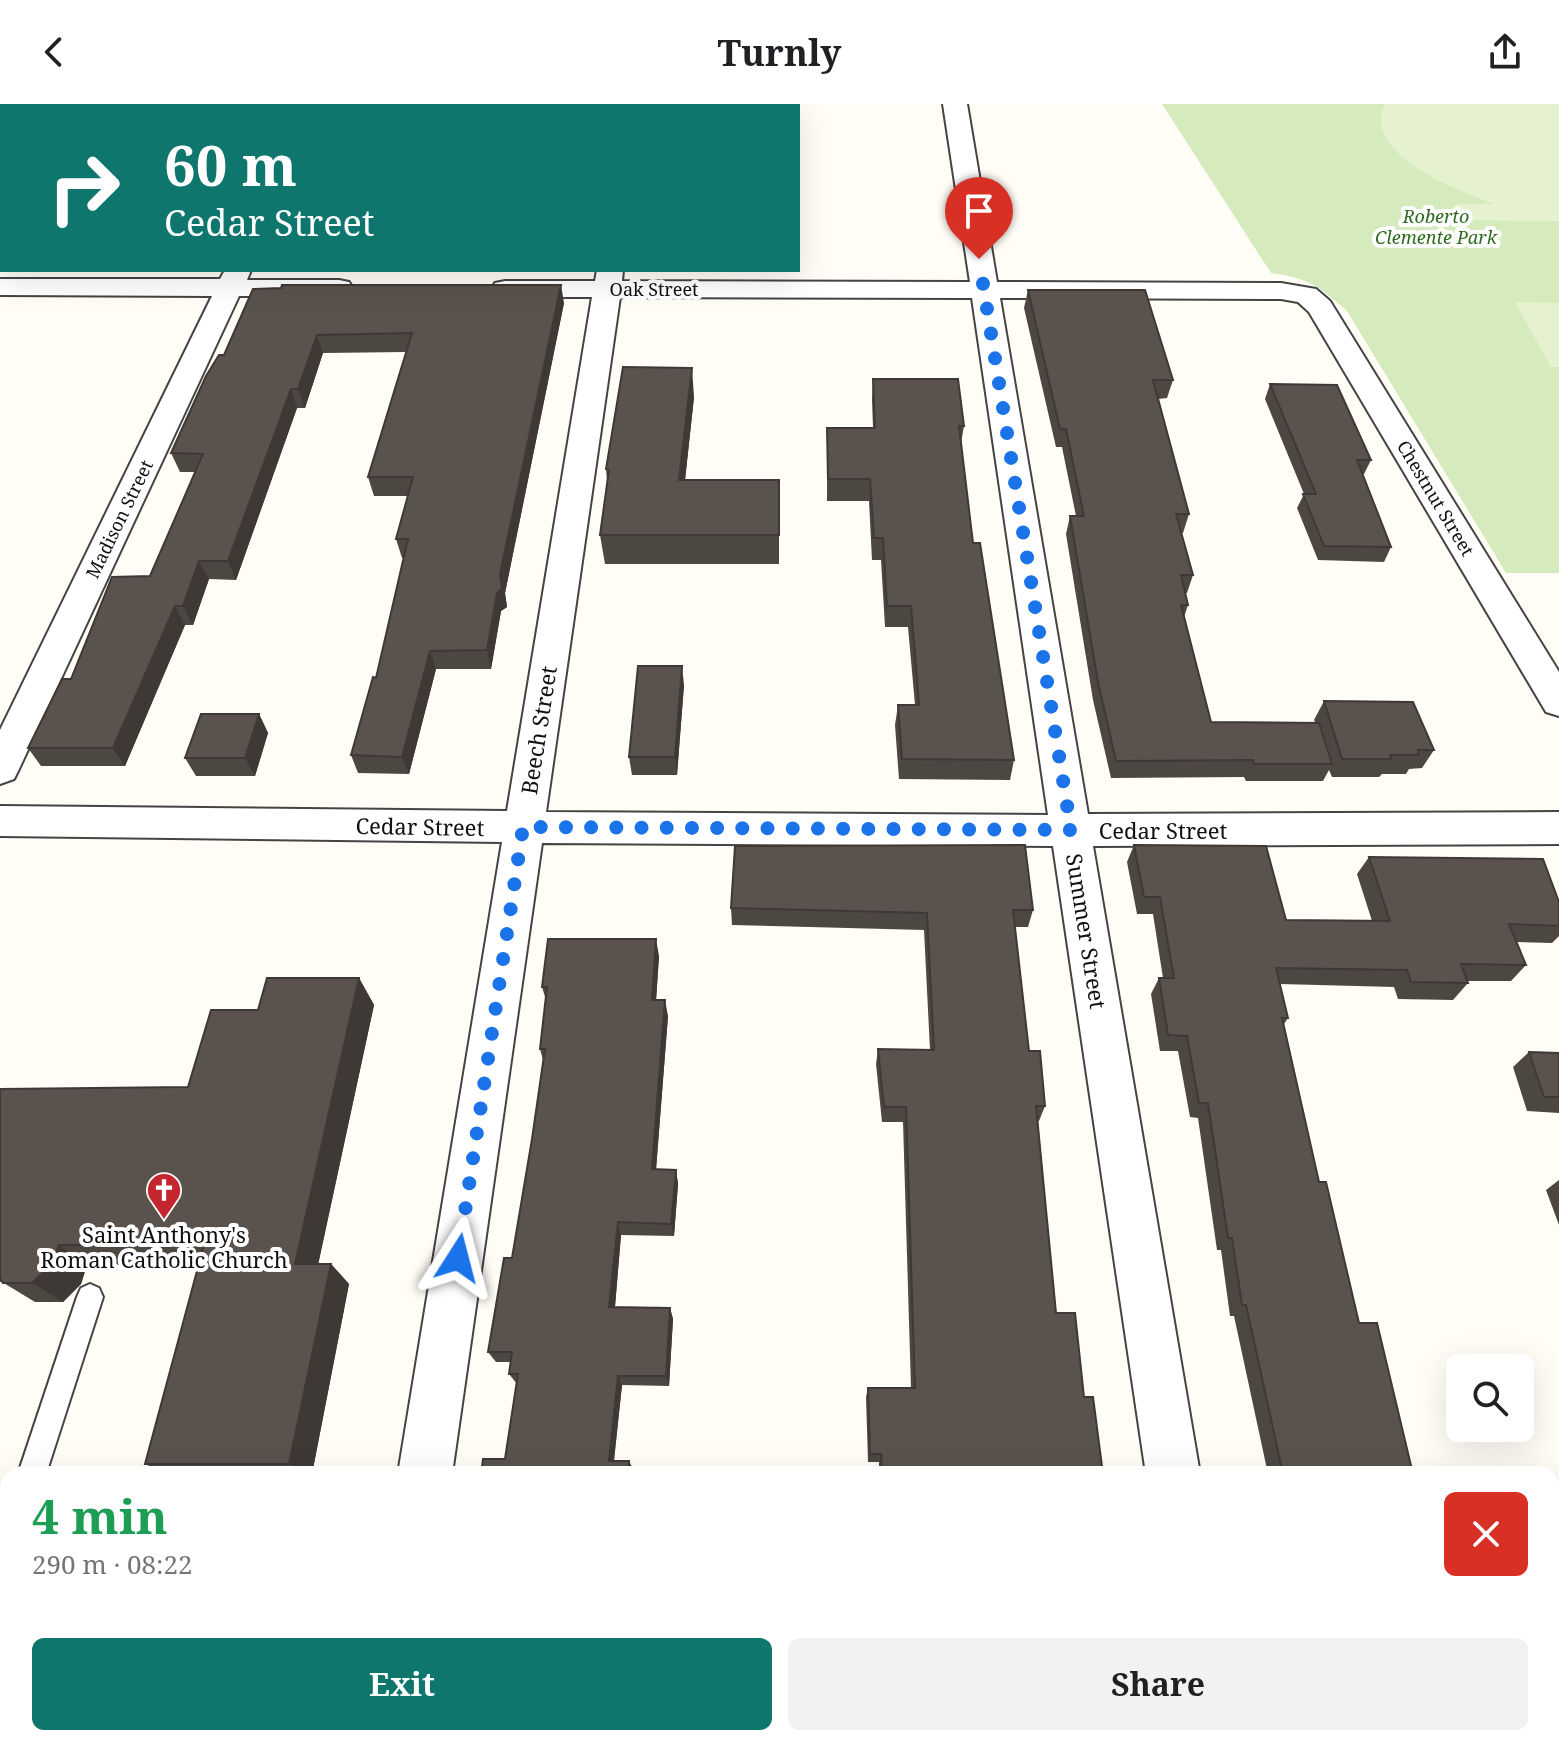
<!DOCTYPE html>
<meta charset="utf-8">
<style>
:root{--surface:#fff;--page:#f2f2f2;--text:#202124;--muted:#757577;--accent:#0f766e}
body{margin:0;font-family:"Noto Serif",serif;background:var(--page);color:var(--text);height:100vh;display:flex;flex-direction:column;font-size:30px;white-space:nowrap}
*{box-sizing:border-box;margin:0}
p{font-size:26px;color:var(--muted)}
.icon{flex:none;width:44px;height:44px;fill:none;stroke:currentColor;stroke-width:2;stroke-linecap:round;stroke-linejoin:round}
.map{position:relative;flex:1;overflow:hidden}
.side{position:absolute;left:0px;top:1362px;width:1560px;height:280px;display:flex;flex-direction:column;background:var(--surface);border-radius:24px 24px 0 0;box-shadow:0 8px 32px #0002}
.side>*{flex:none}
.guide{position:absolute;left:0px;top:0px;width:800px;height:168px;box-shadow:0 8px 32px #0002;background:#0f766e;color:#fff;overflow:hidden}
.controls{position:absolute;left:1446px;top:1250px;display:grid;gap:16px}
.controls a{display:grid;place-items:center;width:88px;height:88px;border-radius:12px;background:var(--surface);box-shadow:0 8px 32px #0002;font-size:40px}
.pin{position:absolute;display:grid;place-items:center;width:68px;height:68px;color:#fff;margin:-82px -34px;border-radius:50% 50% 50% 0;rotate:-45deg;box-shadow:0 0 8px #0007}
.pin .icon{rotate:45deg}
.me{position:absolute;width:88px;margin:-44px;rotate:9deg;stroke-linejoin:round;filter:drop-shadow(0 0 6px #0008)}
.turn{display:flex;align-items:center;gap:28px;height:168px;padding:0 32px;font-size:36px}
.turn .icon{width:104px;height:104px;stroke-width:2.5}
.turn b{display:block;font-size:56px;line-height:68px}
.round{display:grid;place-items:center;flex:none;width:84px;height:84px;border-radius:12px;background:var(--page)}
.summary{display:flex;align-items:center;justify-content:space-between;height:136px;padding:0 32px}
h1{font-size:48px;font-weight:700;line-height:60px;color:#1e9e55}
.primary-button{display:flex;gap:16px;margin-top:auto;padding:16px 32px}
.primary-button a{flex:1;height:92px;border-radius:12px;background:var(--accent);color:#fff;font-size:32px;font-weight:700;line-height:92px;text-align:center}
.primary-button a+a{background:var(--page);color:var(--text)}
header{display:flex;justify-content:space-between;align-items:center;height:104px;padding:0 32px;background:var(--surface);font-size:36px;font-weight:700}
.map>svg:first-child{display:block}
</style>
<header><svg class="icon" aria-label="back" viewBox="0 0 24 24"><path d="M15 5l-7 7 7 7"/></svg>Turnly<svg class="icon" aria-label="share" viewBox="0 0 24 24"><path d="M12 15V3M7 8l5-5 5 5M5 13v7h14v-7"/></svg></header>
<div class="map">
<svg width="1559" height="1642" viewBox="0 0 1559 1642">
<rect width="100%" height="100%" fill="#fffdf5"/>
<path fill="#d5ebbd" d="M 1162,0 L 1559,0 L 1559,469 L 1506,469 L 1347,207 C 1319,182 1308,174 1271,169 Z"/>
<path fill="#e6f2cf" d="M 1385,0 L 1559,0 L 1559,117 L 1465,116 L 1455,100 L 1494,100 C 1462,88 1359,50 1385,0 Z
M 1515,198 L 1559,199 L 1559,263 L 1551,263 Z"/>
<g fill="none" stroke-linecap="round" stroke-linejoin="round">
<g stroke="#444" stroke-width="4">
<path id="service" d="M 90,1180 L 99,1184 L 103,1193 L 46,1370 L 18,1370 L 77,1193 L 81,1184 Z
M 8,1430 L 8,1481 L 0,1484 L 0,1434 Z
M 0,1574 L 8,1574 L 8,1606 L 0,1606 Z
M 160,1634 L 192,1634 L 190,1642 L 158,1642 Z"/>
</g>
<g stroke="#444" stroke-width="4">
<path id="minor" d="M 305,0 L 329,0 L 304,2 Z
M 624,0 L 648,0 L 648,2 L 624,2 Z
M 943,0 L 967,0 L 997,178 L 1281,179 L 1316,185 L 1330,197 L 1559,568 L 1559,612 L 1546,608 L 1309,208 L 1298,198 L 1281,195 L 1000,194 L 1088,710 L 1559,708 L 1559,740 L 1093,742 L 1200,1370 L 1146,1370 L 1053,742 L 542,739 L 452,1370 L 398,1370 L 502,738 L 0,732 L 0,702 L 507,707 L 592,193 L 505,193 L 495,191 L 491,185 L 495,179 L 505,177 L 595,177 L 597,166 L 623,166 L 622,177 L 970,178 ZM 620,193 L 972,194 L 1048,711 L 546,708 Z
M 225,166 L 251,166 L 247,176 L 339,176 L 349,178 L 353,184 L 349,190 L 339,192 L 239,192 L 19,665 L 14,675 L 0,680 L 0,626 L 212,192 L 0,191 L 0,175 L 220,175 Z
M 356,1634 L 416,1634 L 414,1642 L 354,1642 Z
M 1185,1634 L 1245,1634 L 1246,1642 L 1186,1642 Z"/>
</g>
<use href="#service" fill="#fff" fill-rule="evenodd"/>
<use href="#minor" fill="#fff" fill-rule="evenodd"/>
</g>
<path fill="#4d4742" d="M 0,0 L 148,0 L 147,2 L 2,2 L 2,160 L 0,160 Z
M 390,0 L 456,0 L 455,2 L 390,2 Z
M 253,185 L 564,199 L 505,489 L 507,503 L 501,507 L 491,565 L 436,565 L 409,670 L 358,669 L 351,651 L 376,574 L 404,454 L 402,454 L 396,435 L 408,392 L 374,392 L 368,373 L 406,248 L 323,249 L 305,304 L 297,304 L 236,476 L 209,475 L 193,521 L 185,521 L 125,662 L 41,662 L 28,644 L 71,575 L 150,472 L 195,368 L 180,368 L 171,349 L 224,251 Z
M 1028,186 L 1173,276 L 1167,294 L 1158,295 L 1189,410 L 1183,429 L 1181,429 L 1193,471 L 1187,489 L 1185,489 L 1188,501 L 1184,513 L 1211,618 L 1315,618 L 1314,616 L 1324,597 L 1434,646 L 1422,664 L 1409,665 L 1406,670 L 1382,670 L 1379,673 L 1332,673 L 1329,666 L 1323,677 L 1246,677 L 1244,673 L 1111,674 L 1093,596 L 1066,430 L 1070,412 L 1076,412 L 1062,343 L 1056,343 L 1024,204 Z
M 873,275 L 964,322 L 961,339 L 973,439 L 1014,656 L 1010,676 L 899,675 L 895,621 L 898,601 L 915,601 L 908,523 L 885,523 L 881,456 L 872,456 L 869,397 L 827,397 L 827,324 L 873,324 L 872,296 Z
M 1270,280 L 1371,356 L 1364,370 L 1362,370 L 1391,443 L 1384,458 L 1318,456 L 1297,404 L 1304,390 L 1265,295 Z
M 694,293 L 685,376 L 779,376 L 779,460 L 605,460 L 600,431 L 607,377 L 606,365 Z
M 684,581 L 677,671 L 632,671 L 629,653 Z
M 259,610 L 268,629 L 255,672 L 196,672 L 185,654 Z
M 1134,741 L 1286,816 L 1372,817 L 1357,770 L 1369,753 L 1559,798 L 1559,832 L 1552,839 L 1516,838 L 1526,861 L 1511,877 L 1467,877 L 1468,879 L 1453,896 L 1398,895 L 1394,883 L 1280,880 L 1288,914 L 1284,920 L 1319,1078 L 1359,1219 L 1413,1370 L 1268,1370 L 1234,1212 L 1230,1212 L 1221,1146 L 1217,1146 L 1198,1014 L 1190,1013 L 1178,947 L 1160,947 L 1151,890 L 1159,874 L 1163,874 L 1153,810 L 1137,810 L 1127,758 Z
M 731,804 L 1033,806 L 1028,823 L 1015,823 L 1029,947 L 1045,1002 L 1039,1017 L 1038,1017 L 1056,1209 L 1084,1293 L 1103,1370 L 879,1370 L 879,1358 L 868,1358 L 866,1293 L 868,1284 L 911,1284 L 903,1018 L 882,1018 L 876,960 L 878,945 L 930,946 L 924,826 L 732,821 Z
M 659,852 L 656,896 L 668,912 L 656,1065 L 676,1066 L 678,1080 L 674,1132 L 621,1131 L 615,1203 L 670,1204 L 673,1215 L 669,1282 L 622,1281 L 614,1357 L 633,1365 L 633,1370 L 481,1370 L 505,1355 L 517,1280 L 509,1270 L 511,1258 L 496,1258 L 488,1248 L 512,1154 L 532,1035 L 543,956 L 540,945 L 546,896 L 542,883 Z
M 359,874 L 374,901 L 318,1160 L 331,1160 L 349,1180 L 312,1370 L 166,1370 L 145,1360 L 199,1161 L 87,1161 L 81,1180 L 63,1198 L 35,1198 L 2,1178 L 0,1178 L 0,985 L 188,983 L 258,906 Z
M 1529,948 L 1559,949 L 1559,1009 L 1527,1007 L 1513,963 Z
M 1559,1076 L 1559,1121 L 1546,1086 Z
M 988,1634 L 1125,1634 L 1126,1642 L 989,1642 Z
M 1316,1634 L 1444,1634 L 1446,1642 L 1317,1642 Z"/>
<path fill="#3f3936" d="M 125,0 L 148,0 L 147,2 L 124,2 Z
M 561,181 L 564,199 L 505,489 L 507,503 L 501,507 L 491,565 L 487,546 L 500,470 Z
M 317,231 L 323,249 L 305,304 L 298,285 Z
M 692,264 L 694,293 L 682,404 L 679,376 Z
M 291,285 L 297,304 L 236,476 L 228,457 Z
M 199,457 L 209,475 L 193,521 L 183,502 Z
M 175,502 L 185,521 L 125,662 L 113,644 Z
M 430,547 L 436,565 L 409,670 L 402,653 Z
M 682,562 L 684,581 L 677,671 L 675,653 Z
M 259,610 L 268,629 L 255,672 L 245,654 Z
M 656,835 L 659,852 L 655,912 L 652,896 Z
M 359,874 L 374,901 L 314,1180 L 295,1160 Z
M 665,896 L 668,912 L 655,1079 L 652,1065 Z
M 676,1066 L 678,1080 L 674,1132 L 671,1120 Z
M 618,1118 L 621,1131 L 614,1214 L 609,1203 Z
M 59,1141 L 87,1161 L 81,1180 L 63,1198 L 32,1179 Z
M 331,1160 L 349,1180 L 312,1370 L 306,1370 L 289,1360 Z
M 670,1204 L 673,1215 L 669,1282 L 666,1272 Z
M 618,1272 L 622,1281 L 613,1364 L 609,1357 Z
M 629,1357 L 633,1365 L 633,1370 L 628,1370 Z
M 574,1634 L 580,1634 L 579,1642 L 573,1642 Z"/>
<path fill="#5a524d" stroke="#3f3936" stroke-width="2" d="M 0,0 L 125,0 L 124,2 L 2,2 L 2,6 L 0,6 Z
M 2,8 L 2,138 L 0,138 L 0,11 Z
M 282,181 L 561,181 L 500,470 L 502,484 L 497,489 L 487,546 L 430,547 L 402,653 L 351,651 L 373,573 L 376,574 L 408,435 L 396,435 L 413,373 L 368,373 L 412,229 L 317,231 L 298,285 L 291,285 L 228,457 L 199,457 L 183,502 L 175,502 L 113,644 L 28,644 L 62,575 L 71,575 L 112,473 L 150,472 L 203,350 L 171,349 L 206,272 L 219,251 L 224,251 L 253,185 L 281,184 Z
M 1028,186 L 1145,186 L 1173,276 L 1153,276 L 1189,410 L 1176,410 L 1193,471 L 1181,471 L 1188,501 L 1181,501 L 1211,618 L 1319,619 L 1332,660 L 1254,660 L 1253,656 L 1116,657 L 1098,578 L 1070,412 L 1084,412 L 1066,325 L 1060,325 Z
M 623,263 L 692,264 L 679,376 L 779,376 L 779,431 L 600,431 L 609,366 L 606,365 Z
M 873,275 L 958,275 L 964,322 L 959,322 L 973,439 L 980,439 L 1014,656 L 902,655 L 898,601 L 919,601 L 911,502 L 887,502 L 883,434 L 874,434 L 870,375 L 828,375 L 827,324 L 875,324 Z
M 1270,280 L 1337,281 L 1371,356 L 1357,356 L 1391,443 L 1324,442 L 1303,390 L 1316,390 Z
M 638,562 L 682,562 L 675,653 L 629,653 Z
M 1324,597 L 1413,598 L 1434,646 L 1418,646 L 1418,651 L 1390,651 L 1391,655 L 1342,655 Z
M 201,610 L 259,610 L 245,654 L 185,654 Z
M 1025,741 L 1033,806 L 1013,806 L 1029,947 L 1040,947 L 1045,1002 L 1036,1002 L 1056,1209 L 1075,1209 L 1084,1293 L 1093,1293 L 1103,1370 L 882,1370 L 881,1350 L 870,1350 L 868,1284 L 915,1284 L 906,1003 L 884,1003 L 878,945 L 934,946 L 927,809 L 731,804 L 735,742 Z
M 1134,741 L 1266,742 L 1286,816 L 1390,817 L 1369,753 L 1543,755 L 1559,798 L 1559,822 L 1509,820 L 1526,861 L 1461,860 L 1468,879 L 1411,878 L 1407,866 L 1276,864 L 1288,914 L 1282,914 L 1319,1078 L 1326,1078 L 1359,1219 L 1377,1219 L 1413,1370 L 1283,1370 L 1246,1201 L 1242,1201 L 1232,1134 L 1228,1134 L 1208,999 L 1199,999 L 1187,932 L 1168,931 L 1159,874 L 1174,874 L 1160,793 L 1144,793 Z
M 548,835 L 656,835 L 652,896 L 665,896 L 652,1065 L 676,1066 L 671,1120 L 618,1118 L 609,1203 L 670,1204 L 666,1272 L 618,1272 L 609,1357 L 629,1357 L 628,1370 L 481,1370 L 483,1355 L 505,1355 L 518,1270 L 509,1270 L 512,1248 L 488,1248 L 504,1154 L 512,1154 L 532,1035 L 545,945 L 540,945 L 547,883 L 542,883 Z
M 267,874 L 359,874 L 295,1160 L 331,1160 L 289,1360 L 145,1360 L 204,1141 L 59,1141 L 52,1160 L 32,1179 L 3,1179 L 0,1174 L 0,985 L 188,983 L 211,906 L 258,906 Z
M 1529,948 L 1559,949 L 1559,993 L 1544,993 Z
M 453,1634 L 574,1634 L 573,1642 L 451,1642 Z
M 995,1634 L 1125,1634 L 1126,1642 L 995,1642 Z
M 1332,1634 L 1444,1634 L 1446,1642 L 1334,1642 Z"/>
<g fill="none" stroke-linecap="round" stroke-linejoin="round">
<path stroke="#1a73e8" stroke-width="14" stroke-dasharray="0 25.2" d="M 458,1154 L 523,723 L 1071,726 L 979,155"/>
</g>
<defs>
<g id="church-pin" transform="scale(1.8)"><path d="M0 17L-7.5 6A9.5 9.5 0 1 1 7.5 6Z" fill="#c4262e" stroke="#fff"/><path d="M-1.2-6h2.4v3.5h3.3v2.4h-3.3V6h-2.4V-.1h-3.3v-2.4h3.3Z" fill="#fff"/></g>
</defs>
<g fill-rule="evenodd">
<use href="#church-pin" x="164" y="1086"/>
</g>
<g text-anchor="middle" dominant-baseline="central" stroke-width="8" stroke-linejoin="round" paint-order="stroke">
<g font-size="18" font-style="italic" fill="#2f6b1f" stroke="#fff">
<text x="1436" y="112">Roberto<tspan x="1436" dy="21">Clemente Park</tspan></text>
</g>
<g font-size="18" fill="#111" stroke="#fff">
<text x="654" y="185">Oak Street</text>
<text transform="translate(1436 394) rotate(59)">Chestnut Street</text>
<text transform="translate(119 415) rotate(-64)">Madison Street</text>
</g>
<g font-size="22" fill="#111" stroke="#fff">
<text transform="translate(538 626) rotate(-81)">Beech Street</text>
<text transform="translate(420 722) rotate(1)">Cedar Street</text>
<text x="1163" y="726">Cedar Street</text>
<text transform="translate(1087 827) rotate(81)">Summer Street</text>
</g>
<g font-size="22" fill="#111" stroke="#fff">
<text x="164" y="1130">Saint Anthony's<tspan x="164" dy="25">Roman Catholic Church</tspan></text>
</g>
</g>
</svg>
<div class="controls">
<a><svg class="icon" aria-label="search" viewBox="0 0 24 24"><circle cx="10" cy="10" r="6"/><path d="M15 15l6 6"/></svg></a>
</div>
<div class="pin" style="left:979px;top:155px;background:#d93025"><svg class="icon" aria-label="arrive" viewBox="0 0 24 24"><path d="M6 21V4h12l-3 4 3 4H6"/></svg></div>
<svg class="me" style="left:458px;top:1154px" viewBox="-20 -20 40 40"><path d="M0-17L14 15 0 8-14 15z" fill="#1a73e8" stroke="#fff" stroke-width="4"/></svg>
<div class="guide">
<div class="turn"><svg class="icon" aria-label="right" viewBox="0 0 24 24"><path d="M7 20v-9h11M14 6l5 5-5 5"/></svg><div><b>60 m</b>Cedar Street</div></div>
</div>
<section class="side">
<div class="summary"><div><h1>4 min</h1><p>290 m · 08:22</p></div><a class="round" style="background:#d93025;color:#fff"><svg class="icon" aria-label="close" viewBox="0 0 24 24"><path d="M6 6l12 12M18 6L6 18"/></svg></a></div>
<div class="primary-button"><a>Exit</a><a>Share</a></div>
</section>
</div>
